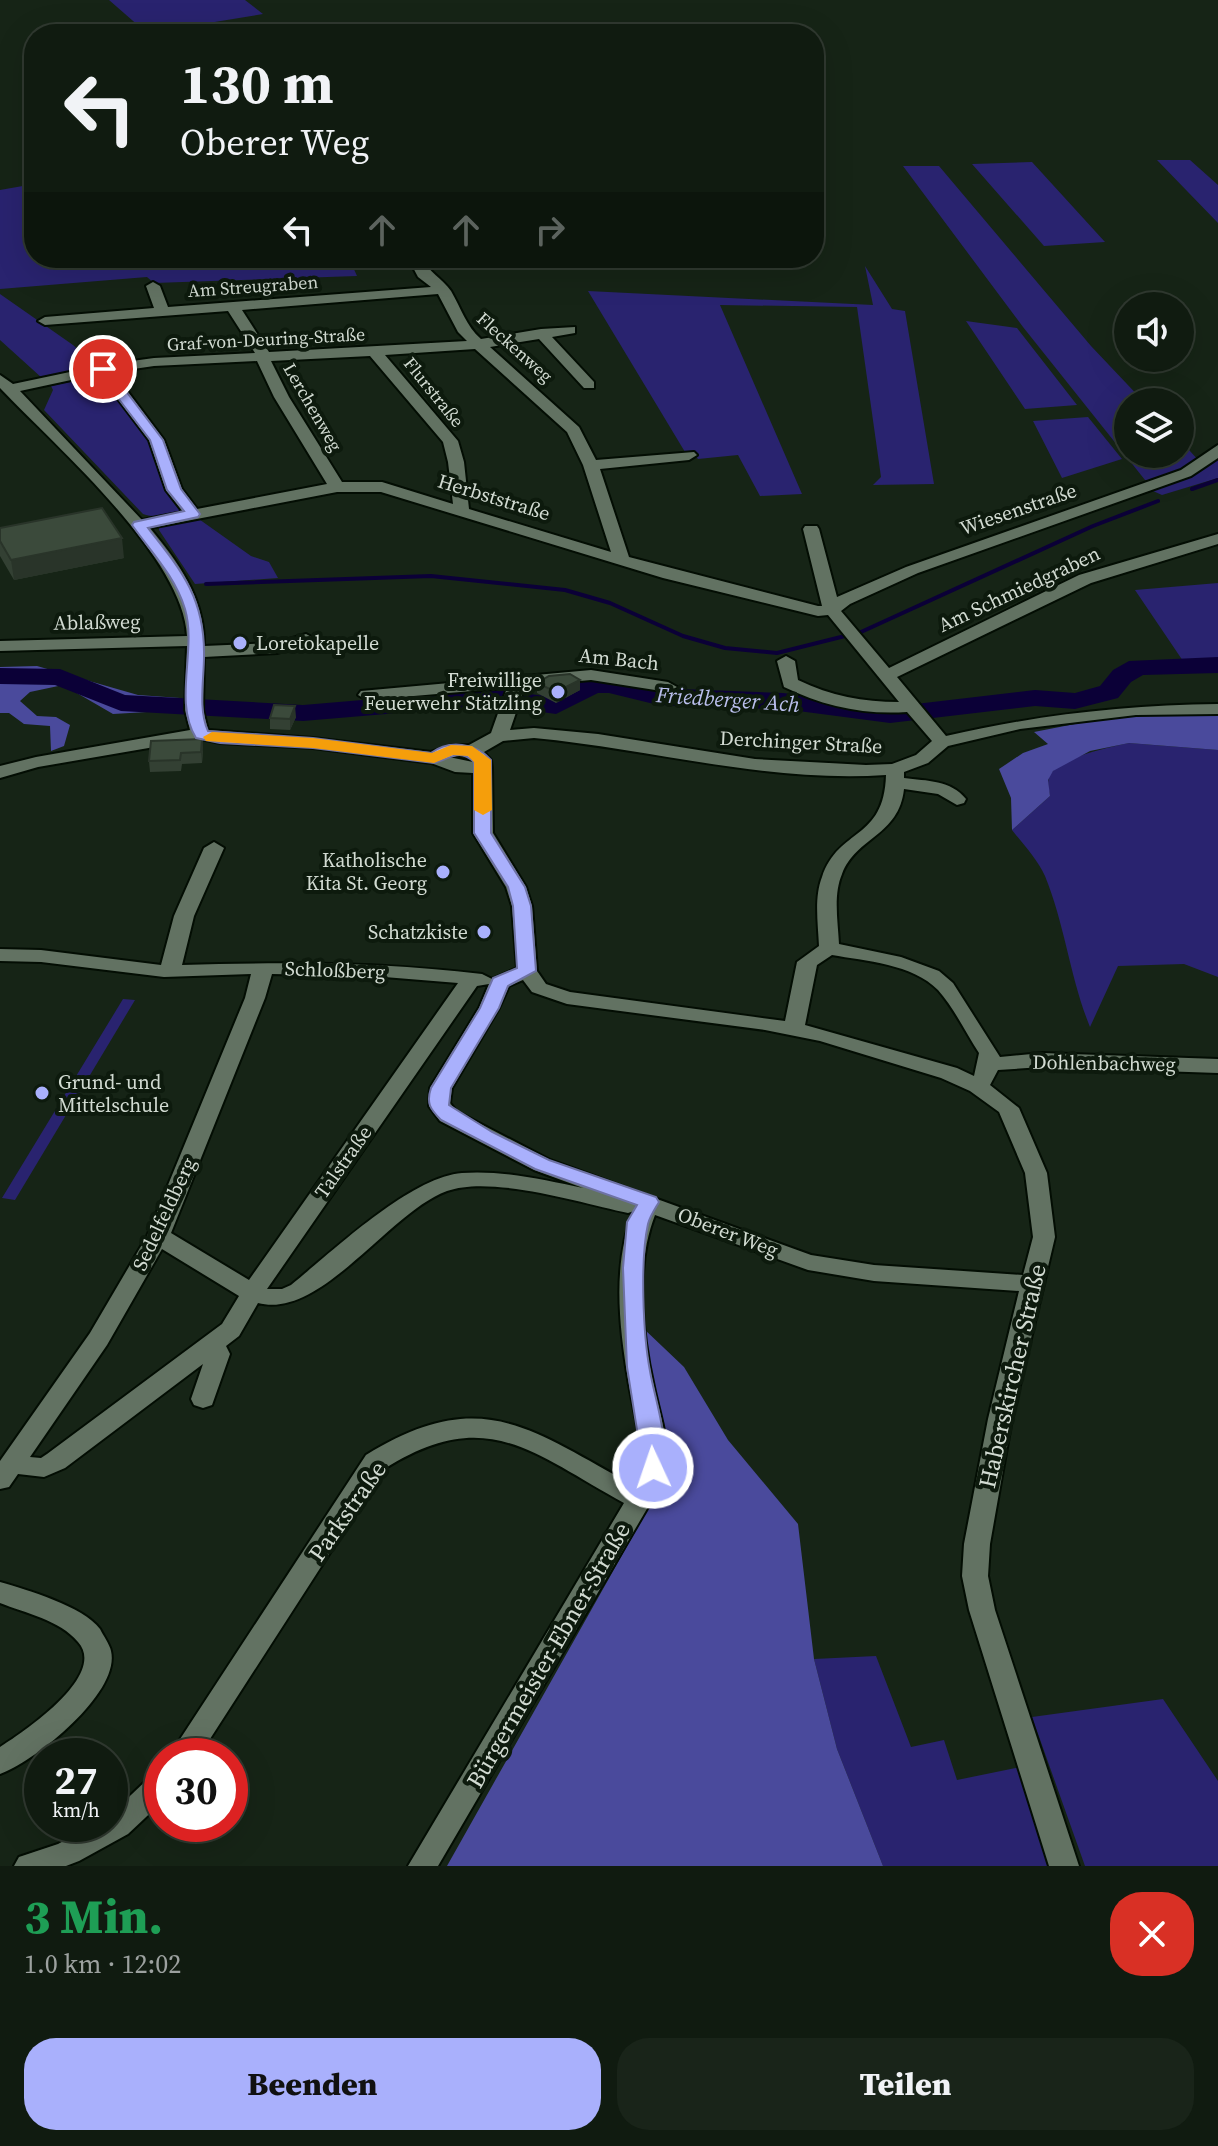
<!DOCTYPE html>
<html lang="de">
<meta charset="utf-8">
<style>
:root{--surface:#101b10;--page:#192419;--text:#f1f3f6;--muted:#9ca19f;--line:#303930;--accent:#a9b0fc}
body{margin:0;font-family:"Source Serif 4",serif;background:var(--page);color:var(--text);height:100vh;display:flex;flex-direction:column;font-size:30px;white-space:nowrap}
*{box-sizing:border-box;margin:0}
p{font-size:26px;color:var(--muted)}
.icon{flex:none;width:44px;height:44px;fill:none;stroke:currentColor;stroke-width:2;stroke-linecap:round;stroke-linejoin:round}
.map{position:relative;height:1866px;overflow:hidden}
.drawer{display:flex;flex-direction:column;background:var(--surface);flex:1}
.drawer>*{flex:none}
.hud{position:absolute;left:24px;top:24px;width:800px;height:244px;border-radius:32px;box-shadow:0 8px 32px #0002,0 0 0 2px var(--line);background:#101b10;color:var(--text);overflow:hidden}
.buttons{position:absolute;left:1114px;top:292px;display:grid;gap:16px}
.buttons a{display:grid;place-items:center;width:80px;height:80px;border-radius:50%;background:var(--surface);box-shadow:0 8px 32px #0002,0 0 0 2px var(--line);font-size:40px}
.speed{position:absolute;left:24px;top:1738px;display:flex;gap:16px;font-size:40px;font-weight:700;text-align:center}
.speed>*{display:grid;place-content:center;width:104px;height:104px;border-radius:50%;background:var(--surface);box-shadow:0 8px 32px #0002,0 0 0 2px var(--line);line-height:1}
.speed small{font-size:20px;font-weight:400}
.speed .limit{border:12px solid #d22;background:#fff;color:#111}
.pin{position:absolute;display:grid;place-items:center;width:68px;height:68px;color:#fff;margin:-34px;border:4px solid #fff;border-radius:50%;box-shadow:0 2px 8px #0007}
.me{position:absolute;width:88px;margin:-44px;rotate:357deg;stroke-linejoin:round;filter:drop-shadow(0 0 6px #0008)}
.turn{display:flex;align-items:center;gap:28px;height:168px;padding:0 24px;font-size:36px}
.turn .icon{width:104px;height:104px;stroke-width:2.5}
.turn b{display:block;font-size:56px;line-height:68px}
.lanes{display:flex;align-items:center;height:76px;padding:0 24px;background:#0003;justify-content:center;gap:40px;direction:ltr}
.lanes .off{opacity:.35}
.round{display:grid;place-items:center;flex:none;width:84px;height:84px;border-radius:32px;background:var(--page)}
.head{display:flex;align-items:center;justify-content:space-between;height:136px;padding:0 24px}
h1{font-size:48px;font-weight:800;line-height:60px;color:#1e9e55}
.button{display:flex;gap:16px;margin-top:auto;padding:16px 24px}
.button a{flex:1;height:92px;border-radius:32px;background:var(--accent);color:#111;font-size:32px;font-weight:800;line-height:92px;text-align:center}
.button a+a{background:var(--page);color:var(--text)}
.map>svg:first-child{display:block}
</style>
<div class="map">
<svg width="1218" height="1866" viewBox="0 0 1218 1866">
<rect width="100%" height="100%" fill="#162416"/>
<path fill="#29236f" d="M 109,0 L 245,0 L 263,14 L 184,27 L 192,34 L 148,34 Z
M 1157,160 L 1190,160 L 1218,185 L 1218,223 Z
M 1032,162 L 1105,242 L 1044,246 L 972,164 Z
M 903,166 L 939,166 L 1091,346 L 1144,402 L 1128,402 L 1128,454 L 1180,454 L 1180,440 L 1199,461 L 1192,467 L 1149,481 L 1145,480 L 1023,327 Z
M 34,184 L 34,258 L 349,258 L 357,276 L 154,283 L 147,277 L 0,289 L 0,190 Z
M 865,266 L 892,309 L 905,311 L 934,484 L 873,485 L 881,477 L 857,307 L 720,305 L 802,494 L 760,496 L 738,455 L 698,459 L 692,452 L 685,452 L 588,291 L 873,305 Z
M 0,294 L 73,345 L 98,367 L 42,378 L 0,340 Z
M 966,321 L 1017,328 L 1077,405 L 1025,409 Z
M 97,376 L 103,377 L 155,447 L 182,508 C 174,517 154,518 143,514 L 44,410 L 53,390 L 51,386 Z
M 1088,417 L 1122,459 L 1062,478 L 1033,421 Z
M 1218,454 L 1218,478 L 1162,495 L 1153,491 L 1204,468 Z
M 196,517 L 251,556 L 269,562 L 278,578 L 195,584 L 159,530 L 159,526 Z
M 1218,583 L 1218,659 L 1183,661 L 1135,590 Z
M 1129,743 L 1218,750 L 1218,977 L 1184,964 L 1118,966 L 1090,1027 C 1070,978 1065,925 1045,876 C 1038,860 1023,844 1012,830 L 1050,796 C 1049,790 1047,783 1049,777 C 1056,758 1110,747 1129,743 Z
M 123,999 L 135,1000 L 15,1200 L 2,1198 Z
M 876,1656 L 911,1747 L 944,1740 L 957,1780 L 1020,1767 L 1053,1866 L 883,1866 L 837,1749 L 814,1659 Z
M 1163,1699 L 1218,1781 L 1218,1866 L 1085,1866 L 1032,1717 Z"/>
<path fill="#4a4a9c" d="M 37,666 L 138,695 L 180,698 L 181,710 L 113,714 L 63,685 L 30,692 L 20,701 L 37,716 L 56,717 L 70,725 L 64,746 L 51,751 L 50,726 L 24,724 L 9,713 L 0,713 L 0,667 Z
M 1126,714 L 1218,714 L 1218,750 L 1129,743 L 1090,751 L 1053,771 L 1048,780 L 1050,796 L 1012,830 L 1011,798 L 999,769 L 1023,753 L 1048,744 L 1034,732 Z
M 643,1328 L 684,1367 L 728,1440 L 798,1524 L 814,1659 L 837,1749 L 883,1866 L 447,1866 L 670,1470 Z"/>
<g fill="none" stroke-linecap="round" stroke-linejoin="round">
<path stroke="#0b0037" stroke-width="4" d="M 1192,489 L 1218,480
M 206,584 L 431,576 L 565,590 L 610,603 L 683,636 L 725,648 L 777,653 L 861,632 L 1093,526 L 1158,501"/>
<path fill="#0b0037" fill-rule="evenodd" d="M 1218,657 L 1218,673 L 1143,675 L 1131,682 L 1118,698 L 1075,709 L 1035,706 L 890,723 L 783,709 L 695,708 L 654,704 L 609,693 L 598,693 L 556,714 L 493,705 L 303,721 L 121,711 L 55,685 L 0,684 L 0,668 L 60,669 L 125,695 L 303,705 L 493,689 L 552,697 L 584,679 L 609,677 L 654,688 L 783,693 L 890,707 L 1035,690 L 1075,693 L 1100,686 L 1113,670 L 1129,661 Z"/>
<g stroke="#030d03" stroke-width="4">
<path id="minor" d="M 408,258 L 422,258 C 429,273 442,278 451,291 C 461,308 466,326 481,339 L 541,329 L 575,327 L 575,333 L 552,337 L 594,382 L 594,388 L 584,388 L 539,339 L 490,347 L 579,427 L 596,460 L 694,452 L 697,455 L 689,460 L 600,469 L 629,557 L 818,606 L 822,606 L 803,529 L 805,526 L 817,526 L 819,529 L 837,597 L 906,567 L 1181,470 L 1218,445 L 1218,458 L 1191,476 L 918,573 L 850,604 L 841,611 L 889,668 L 1079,575 L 1218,534 L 1218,544 L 1091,583 L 897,677 L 946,736 C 1037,715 1125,705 1218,704 L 1218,714 L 1136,715 L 1020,729 L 948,746 L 928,763 L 904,772 L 904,778 C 927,781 951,780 966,799 L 964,803 L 957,805 L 938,794 L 904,789 C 899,836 856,837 842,874 C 833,895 838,922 839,944 L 901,957 L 939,971 L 953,983 L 1000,1057 L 1042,1053 L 1218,1059 L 1218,1073 L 1042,1067 L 998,1070 L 990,1085 L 1019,1108 L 1047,1173 L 1055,1237 L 1012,1419 L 990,1544 L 988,1576 L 995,1610 L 1079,1866 L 1049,1866 L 969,1610 L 962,1576 L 964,1544 L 988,1419 L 1019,1291 L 874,1281 L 808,1270 L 655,1215 C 635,1266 642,1334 654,1387 C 659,1412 670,1441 665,1467 C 663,1480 655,1495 648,1507 L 438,1866 L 408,1866 L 624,1503 C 532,1453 487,1404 384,1469 L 199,1756 L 169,1756 L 366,1455 C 481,1384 530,1429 633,1485 L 640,1466 L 641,1453 C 639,1428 632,1404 628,1379 C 619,1326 612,1261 634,1211 L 628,1213 C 582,1203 491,1175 447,1191 C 389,1212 321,1320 258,1303 L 239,1336 L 226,1346 L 230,1354 L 212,1405 L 203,1408 L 194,1405 L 191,1399 L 203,1364 L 65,1468 L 44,1477 L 18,1474 L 9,1487 L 0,1489 L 0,1461 L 90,1333 L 147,1236 L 245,998 L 251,974 L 164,977 L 41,962 L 0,961 L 0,949 L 41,950 L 161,965 L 174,916 L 204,848 L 214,842 L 224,848 L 194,916 L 182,965 C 283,962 382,962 482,974 L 492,979 L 517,968 L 512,906 L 506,887 L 473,833 L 473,773 L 455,772 L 431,763 L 313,748 L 220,743 L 201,739 L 38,767 L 0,778 L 0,766 L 36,757 L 190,730 L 185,710 L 187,646 L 0,651 L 0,641 L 187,636 C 183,556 55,446 0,388 L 0,375 L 13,384 L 103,365 L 154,358 L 255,353 L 228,311 L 45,325 L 38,321 L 45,317 L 154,308 L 146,286 L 153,282 L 160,286 L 168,307 L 431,287 L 418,277 ZM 438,294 L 458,332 L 467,341 L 269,352 L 242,310 ZM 475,349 L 567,432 L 583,465 L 611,552 L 469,509 L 464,462 L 458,441 L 385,355 ZM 370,356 L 443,442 L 448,462 L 453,504 L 382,482 L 342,482 L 289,397 L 271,361 ZM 257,361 L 274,397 L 327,484 L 197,509 L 182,489 L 164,440 L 113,372 L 154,366 ZM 99,374 L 149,440 L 166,490 L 183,512 L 142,520 L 20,391 ZM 337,492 L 381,492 L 663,578 L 818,616 L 828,615 L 899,702 C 863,702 831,696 798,680 L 795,661 L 786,656 L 777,661 L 784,687 C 823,706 863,715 907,712 L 932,741 L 916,755 L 892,764 L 866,765 L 755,759 L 598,734 L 534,728 L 510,730 L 525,686 L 591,680 L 668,692 L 677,687 L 668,682 L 591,670 L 361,691 L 358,695 L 367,700 L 507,688 L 491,733 L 469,745 L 452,745 L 431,752 L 313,738 L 208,730 L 203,710 L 204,657 L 277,653 L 312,643 L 315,639 L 306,634 L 276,643 L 204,646 C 205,599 179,563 150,528 ZM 534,738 C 651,749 767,783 886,775 C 884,841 839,827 822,877 C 814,898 818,923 819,946 L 797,962 L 785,1021 L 570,992 L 546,984 L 537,971 L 532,906 L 526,887 L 493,833 L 492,768 L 491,760 L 484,752 L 503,741 ZM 464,755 L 473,762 L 449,757 ZM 832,955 C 865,961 913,964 938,990 C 954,1008 966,1033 979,1053 L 974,1076 L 957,1068 L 805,1025 L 817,965 ZM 272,974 L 372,976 L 458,983 L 249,1280 L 171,1233 L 265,998 ZM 523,980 L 532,992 L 567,1004 L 765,1030 L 820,1041 L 941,1078 L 970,1091 L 999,1112 L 1025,1173 L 1033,1237 L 1023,1275 L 874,1265 L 811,1255 L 550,1160 L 456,1111 L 450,1103 L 452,1088 L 499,1008 L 509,986 ZM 489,984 L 479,1008 L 430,1088 L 429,1106 L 440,1121 L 534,1170 L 583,1188 C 544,1180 503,1170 462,1173 C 410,1177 332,1252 291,1285 L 282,1289 L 267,1289 L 477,986 ZM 162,1249 L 239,1296 L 222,1324 L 47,1454 L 41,1458 L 30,1457 L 107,1345 Z
M 0,1582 C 27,1590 83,1606 100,1629 C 103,1635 110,1645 111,1651 C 121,1693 34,1762 0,1774 L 0,1747 C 24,1732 108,1675 78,1642 C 60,1620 25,1613 0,1603 Z
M 162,1771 L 162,1802 L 128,1834 L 79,1861 L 66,1866 L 14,1866 L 19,1857 L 58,1844 L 96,1824 L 110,1824 L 110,1815 L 152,1775 Z"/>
</g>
<use href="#minor" fill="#627262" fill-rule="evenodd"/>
</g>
<path fill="#334033" d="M 0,528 L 124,558 L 14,580 L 0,556 Z
M 537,683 L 580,690 L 556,703 L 537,693 Z
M 296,717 L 290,730 L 270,729 L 270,718 Z
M 202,739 L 203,750 L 202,763 L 182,764 L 181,771 L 150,772 L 149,761 Z"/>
<path fill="#293429" d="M 122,538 L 124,558 L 14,580 L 11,560 Z
M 580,680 L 580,690 L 556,703 L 556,692 Z
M 295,706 L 296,717 L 290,730 L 290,719 Z
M 202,739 L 203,750 L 202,763 L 201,752 Z"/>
<path fill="#3b4a3b" stroke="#293429" stroke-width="2" d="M 102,508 L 122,538 L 11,560 L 0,541 L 0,528 Z
M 570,674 L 580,680 L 556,692 L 537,683 L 549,676 Z
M 274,705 L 295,706 L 290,719 L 270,718 Z
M 202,739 L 201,752 L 181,753 L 180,760 L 149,761 L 151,741 Z"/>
<path fill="#a9b0fc" stroke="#6e72a4" stroke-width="2" d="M 98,366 L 107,366 L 163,440 L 181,489 L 200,514 L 198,517 L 148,528 C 182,571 205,599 204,656 C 204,680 198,709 208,731 L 313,738 L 431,753 C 449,739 476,743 491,760 L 491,833 L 525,887 L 531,906 L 536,971 L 508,986 L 499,1008 L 451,1088 L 449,1105 L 492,1132 L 549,1160 L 656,1197 L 659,1202 C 655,1209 650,1216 648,1224 C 640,1260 643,1335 650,1371 C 654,1396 673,1452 661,1474 L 653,1477 L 644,1474 L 627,1367 L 623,1268 L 627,1222 L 637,1205 L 535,1169 L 441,1120 C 430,1109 426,1103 431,1088 L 480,1008 L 493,978 L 517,968 L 513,906 L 508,887 L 474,833 L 474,762 C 459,748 450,759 434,763 L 313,748 L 220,743 L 196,738 C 173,701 197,650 185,609 C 175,576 151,552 132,525 L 134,522 L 184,511 L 167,490 L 150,440 L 98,372 Z"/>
<path fill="#f59e0b" d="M 212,732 L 313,738 L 432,753 L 451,745 L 472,746 L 491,760 L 492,810 L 483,815 L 474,810 L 474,762 L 468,756 L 453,755 L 434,763 L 313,748 L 206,741 L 203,737 Z"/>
<g fill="#a9b0fc" stroke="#0d1a0d" stroke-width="3">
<circle cx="240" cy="643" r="8"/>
<circle cx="558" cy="692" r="8"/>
<circle cx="443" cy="872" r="8"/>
<circle cx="484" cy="932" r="8"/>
<circle cx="42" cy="1093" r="8"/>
</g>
<g text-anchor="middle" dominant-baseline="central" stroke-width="8" stroke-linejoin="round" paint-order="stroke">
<g font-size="18" fill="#d2dbd2" stroke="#0d1a0d">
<text transform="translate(253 286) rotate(-4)">Am Streugraben</text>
<text transform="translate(266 339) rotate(-3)">Graf-von-Deuring-Straße</text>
<text transform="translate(515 347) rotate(42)">Fleckenweg</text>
<text transform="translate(434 392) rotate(51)">Flurstraße</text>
<text transform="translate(313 407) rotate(60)">Lerchenweg</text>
</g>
<g font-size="20" fill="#d2dbd2" stroke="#0d1a0d">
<text transform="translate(494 497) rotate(17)">Herbststraße</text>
<text transform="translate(1018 509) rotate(-19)">Wiesenstraße</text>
<text transform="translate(1019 589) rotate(-25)">Am Schmiedgraben</text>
<text transform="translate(97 622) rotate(-1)">Ablaßweg</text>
<text transform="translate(619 659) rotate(6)">Am Bach</text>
<text transform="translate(801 742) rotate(3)">Derchinger Straße</text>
<text transform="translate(335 970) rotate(2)">Schloßberg</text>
<text transform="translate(1104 1063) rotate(1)">Dohlenbachweg</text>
<text transform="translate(343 1162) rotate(-55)">Talstraße</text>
<text transform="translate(164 1214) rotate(-65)">Sedelfeldberg</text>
<text transform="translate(728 1232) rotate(21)">Oberer Weg</text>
</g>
<g font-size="20" fill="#d2dbd2" stroke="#0d1a0d" text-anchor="end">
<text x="256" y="643" text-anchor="start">Loretokapelle</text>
<text x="542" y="680">Freiwillige<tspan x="542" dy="23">Feuerwehr Stätzling</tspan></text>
<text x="427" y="860">Katholische<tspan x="427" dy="23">Kita St. Georg</tspan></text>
<text x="468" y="932">Schatzkiste</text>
<text x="58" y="1082" text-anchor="start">Grund- und<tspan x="58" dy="23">Mittelschule</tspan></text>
</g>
<g font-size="22" font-style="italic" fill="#babfed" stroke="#0d1a0d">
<text transform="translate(728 699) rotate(4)">Friedberger Ach</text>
</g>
<g font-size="24" fill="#d2dbd2" stroke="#0d1a0d">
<text transform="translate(1012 1376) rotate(-77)">Haberskircher Straße</text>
<text transform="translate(347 1511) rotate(-55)">Parkstraße</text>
<text transform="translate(548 1655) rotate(-60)">Bürgermeister-Ebner-Straße</text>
</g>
</g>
</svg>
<div class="buttons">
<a><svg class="icon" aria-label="sound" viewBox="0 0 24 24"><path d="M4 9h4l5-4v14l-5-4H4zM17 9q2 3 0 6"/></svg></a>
<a><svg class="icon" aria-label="layers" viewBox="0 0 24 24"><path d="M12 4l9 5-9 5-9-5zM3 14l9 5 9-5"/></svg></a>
</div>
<div class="speed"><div>27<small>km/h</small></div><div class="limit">30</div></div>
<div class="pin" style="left:103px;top:369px;background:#d93025"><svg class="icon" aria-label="arrive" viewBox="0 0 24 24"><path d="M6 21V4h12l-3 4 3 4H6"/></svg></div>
<svg class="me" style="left:653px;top:1468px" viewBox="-20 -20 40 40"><circle r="17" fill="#a9b0fc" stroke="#fff" stroke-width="3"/><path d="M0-11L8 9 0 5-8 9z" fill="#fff"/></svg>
<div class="hud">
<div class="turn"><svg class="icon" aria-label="left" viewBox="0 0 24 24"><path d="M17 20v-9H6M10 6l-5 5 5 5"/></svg><div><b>130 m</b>Oberer Weg</div></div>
<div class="lanes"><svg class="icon" aria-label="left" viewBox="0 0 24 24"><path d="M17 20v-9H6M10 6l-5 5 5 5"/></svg><svg class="icon off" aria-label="ahead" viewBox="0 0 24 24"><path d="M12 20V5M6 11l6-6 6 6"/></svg><svg class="icon off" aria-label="ahead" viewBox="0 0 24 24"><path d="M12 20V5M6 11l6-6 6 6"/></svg><svg class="icon off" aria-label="right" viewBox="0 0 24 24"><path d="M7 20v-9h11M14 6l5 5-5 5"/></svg></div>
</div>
</div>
<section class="drawer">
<div class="head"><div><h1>3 Min.</h1><p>1.0 km · 12:02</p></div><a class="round" style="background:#d93025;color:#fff"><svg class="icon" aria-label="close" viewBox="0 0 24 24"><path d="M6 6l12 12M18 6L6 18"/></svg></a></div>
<div class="button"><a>Beenden</a><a>Teilen</a></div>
</section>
